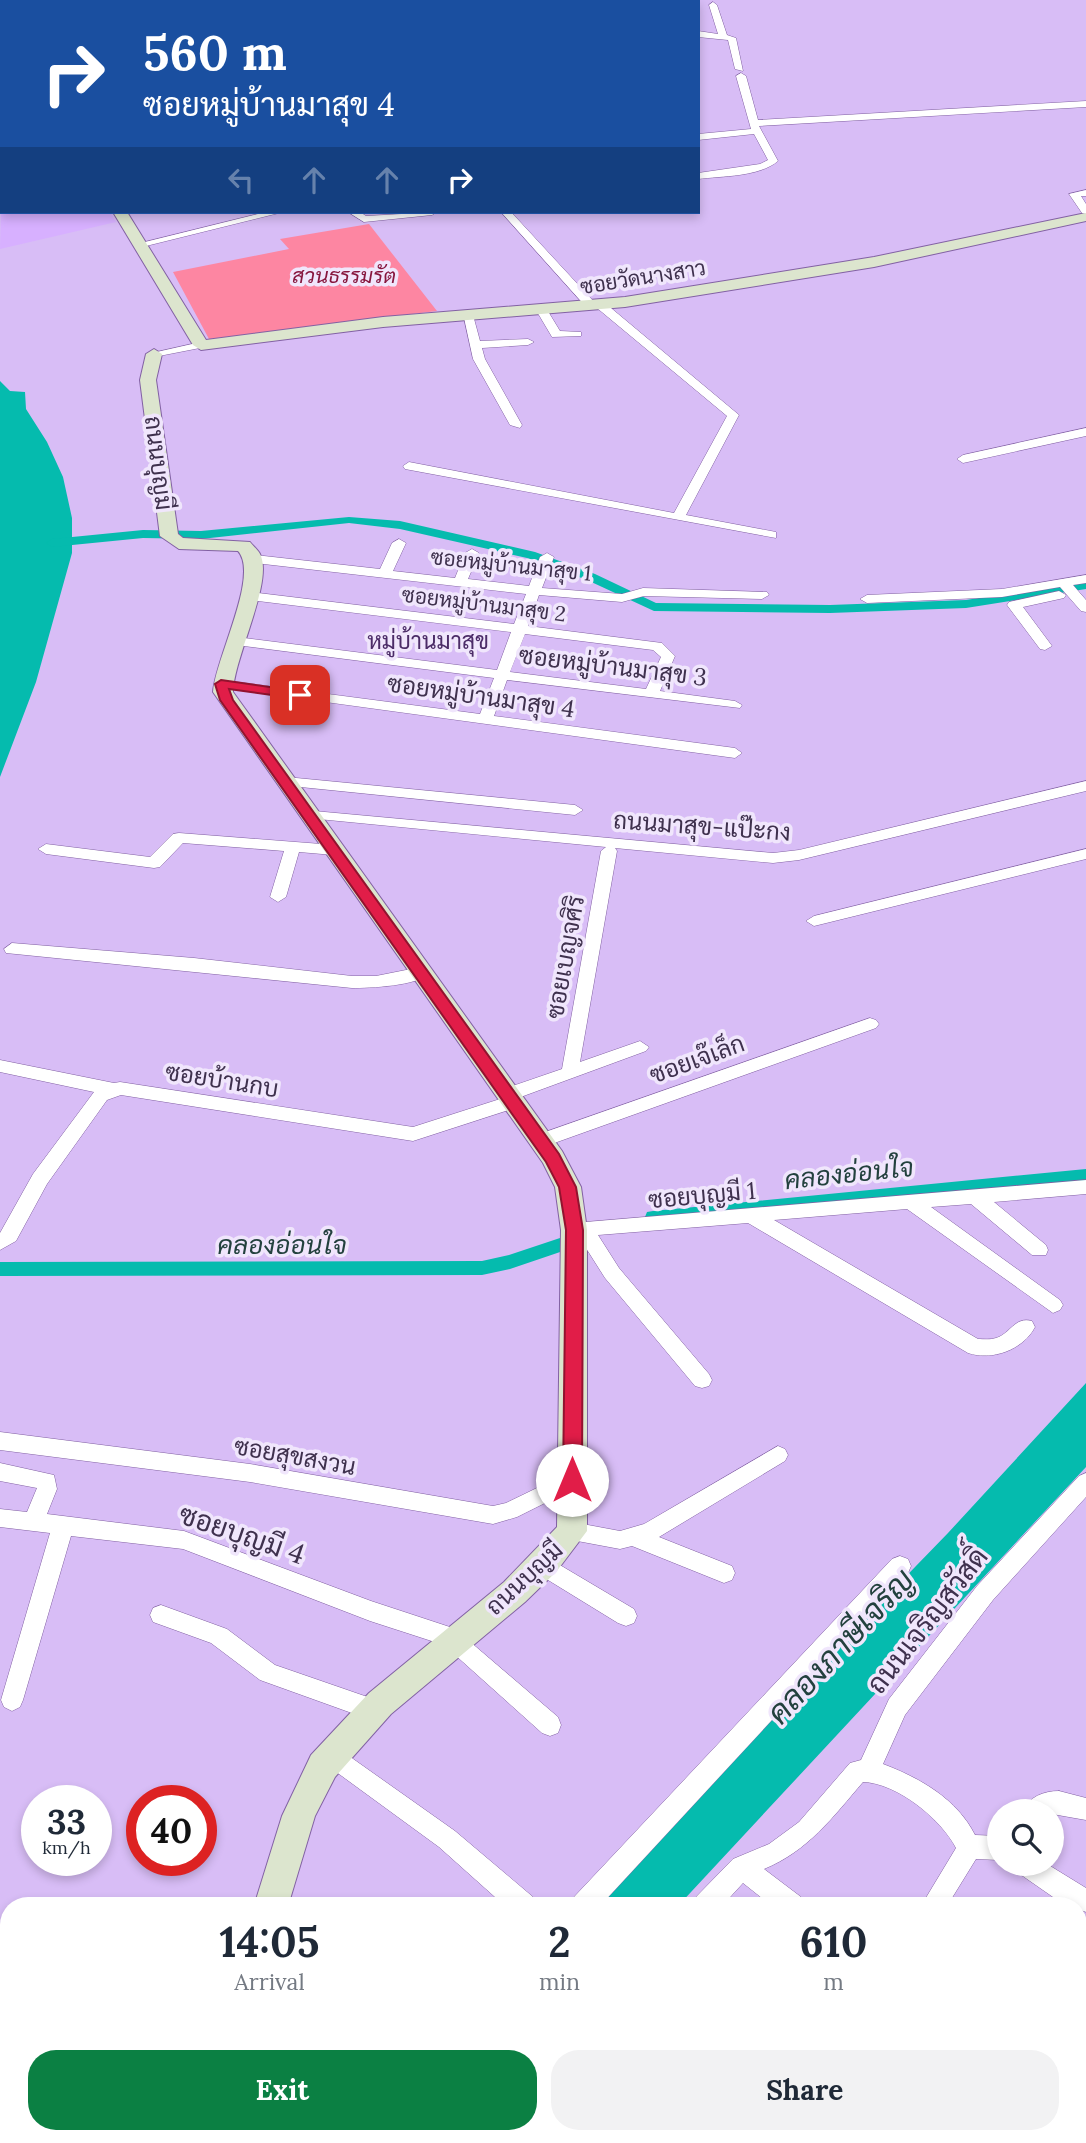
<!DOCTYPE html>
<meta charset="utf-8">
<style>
:root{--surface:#fff;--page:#f2f2f3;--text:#1f2937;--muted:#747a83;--accent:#0b8043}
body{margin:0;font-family:Lora,Sarabun,serif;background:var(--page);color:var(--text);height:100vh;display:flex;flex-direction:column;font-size:26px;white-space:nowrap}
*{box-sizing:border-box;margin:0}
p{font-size:23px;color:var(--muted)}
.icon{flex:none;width:38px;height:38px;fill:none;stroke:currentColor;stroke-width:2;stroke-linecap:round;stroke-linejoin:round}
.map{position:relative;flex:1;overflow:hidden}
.details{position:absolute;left:0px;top:1897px;width:1087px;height:247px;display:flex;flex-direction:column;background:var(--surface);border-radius:28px 28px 0 0;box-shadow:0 4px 10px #0003}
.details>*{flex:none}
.banner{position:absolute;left:0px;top:0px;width:700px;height:214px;box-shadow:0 4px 10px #0003;background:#1a4fa0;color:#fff;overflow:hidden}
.controls{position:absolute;left:987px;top:1799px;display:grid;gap:14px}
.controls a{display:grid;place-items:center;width:77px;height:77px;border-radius:50%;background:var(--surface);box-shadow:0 4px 10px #0003;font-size:35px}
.speed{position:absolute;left:21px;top:1785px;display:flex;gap:14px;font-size:35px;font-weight:700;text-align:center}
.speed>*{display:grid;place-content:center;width:91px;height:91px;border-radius:50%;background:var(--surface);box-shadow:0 4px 10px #0003;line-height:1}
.speed small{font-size:18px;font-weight:400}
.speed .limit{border:10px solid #d22;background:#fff;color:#111}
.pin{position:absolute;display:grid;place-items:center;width:60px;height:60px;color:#fff;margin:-30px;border-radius:14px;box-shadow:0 4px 10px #0006}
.me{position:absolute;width:77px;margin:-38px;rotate:0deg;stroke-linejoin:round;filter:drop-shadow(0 0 5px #0008)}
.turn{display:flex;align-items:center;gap:24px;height:147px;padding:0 28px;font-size:32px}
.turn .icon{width:91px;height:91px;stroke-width:2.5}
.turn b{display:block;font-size:49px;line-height:60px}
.lanes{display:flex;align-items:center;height:66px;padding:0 28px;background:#0003;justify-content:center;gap:35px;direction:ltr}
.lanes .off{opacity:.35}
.eta{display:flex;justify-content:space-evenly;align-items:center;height:119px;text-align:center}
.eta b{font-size:42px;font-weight:700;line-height:49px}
.primary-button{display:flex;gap:14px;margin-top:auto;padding:14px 28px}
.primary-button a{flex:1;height:80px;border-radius:28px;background:var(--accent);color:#fff;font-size:28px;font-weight:700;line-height:80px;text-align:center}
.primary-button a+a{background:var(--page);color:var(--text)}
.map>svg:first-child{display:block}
</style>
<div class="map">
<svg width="1086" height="2143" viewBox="0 0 1086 2143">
<rect width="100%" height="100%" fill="#d8bdf6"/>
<path fill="#d7b0ff" d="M 2,176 L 2,212 L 110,212 L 116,222 L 0,249 Z"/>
<path fill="#fd86a2" d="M 369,224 L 437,311 L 209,339 L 173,272 L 289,249 L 280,239 Z"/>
<path fill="#05bbae" d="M 0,381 L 10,391 L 25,392 L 26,409 L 47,442 L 63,477 L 72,518 L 72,553 L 36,682 L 0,777 Z
M 1086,1383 L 1086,1467 L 678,1906 L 586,1906 L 948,1533 Z
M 363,2135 L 463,2135 L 455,2143 L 356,2143 Z"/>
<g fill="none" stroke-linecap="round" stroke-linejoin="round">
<path fill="#05bbae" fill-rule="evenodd" d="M 349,517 L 400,521 L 535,552 L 595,574 L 656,603 L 830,605 L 966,600 L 1086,581 L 1086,589 L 966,608 L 830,613 L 654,611 L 587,580 L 527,558 L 400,529 L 349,523 L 201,539 L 143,538 L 52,547 L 46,543 L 52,539 L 143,530 L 201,531 Z
M 1086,1169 L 1086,1181 L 653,1223 L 647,1222 L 645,1217 L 647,1212 L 653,1211 Z
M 560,1238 L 566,1240 L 569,1245 L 566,1250 L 510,1269 L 482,1275 L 0,1276 L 0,1262 L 482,1261 L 509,1255 Z"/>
<g stroke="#8261a3" stroke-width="1">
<path id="street" d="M 657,0 L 684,0 L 655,2 Z
M 713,2 L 717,5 L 727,35 L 736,38 L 743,71 L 735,69 L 728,40 L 698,37 L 698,31 L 718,34 L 709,5 Z
M 741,73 L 746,76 L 758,120 L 1086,101 L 1086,107 L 759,126 L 778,161 C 759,177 722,176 698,179 L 698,173 L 760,164 L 768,160 L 754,134 L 698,140 L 698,134 L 751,129 L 736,76 Z
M 1086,190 L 1086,196 L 1081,196 L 1086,204 L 1086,214 L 1082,213 L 1069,194 Z
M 266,212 L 283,212 L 142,247 L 137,244 Z
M 348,212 L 360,212 L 366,216 L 437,212 L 432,215 L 364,222 Z
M 501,212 L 511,212 L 596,304 L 605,303 L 739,415 L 686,515 L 776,532 L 776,538 L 405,469 L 403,466 L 409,462 L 674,513 L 727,416 L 597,308 L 588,309 Z
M 542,307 L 546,308 L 560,331 L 581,332 L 581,336 L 552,337 L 536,310 Z
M 463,313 L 473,315 L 480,341 L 528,339 L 534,342 L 528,345 L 482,348 L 485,359 L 522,425 L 520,428 L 510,425 L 473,359 Z
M 201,342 L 205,343 L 205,347 L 154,357 L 148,354 Z
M 1086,428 L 1086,436 L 963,463 L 957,459 L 963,455 Z
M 399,539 L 406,543 L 393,571 L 455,578 L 465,553 L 472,549 L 479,553 L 468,579 L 529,586 L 540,557 L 547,553 L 554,557 L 542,588 L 622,594 L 643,588 L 767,592 L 769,595 L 762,599 L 644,596 L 622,602 L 539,595 L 528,626 L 662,643 L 675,656 L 660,691 L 735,701 L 742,705 L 740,708 L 507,680 L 494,716 L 735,748 L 742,753 L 735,758 L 216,687 L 214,684 L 221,680 L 480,714 L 494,678 L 236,645 L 229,641 L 236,637 L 497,670 L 511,632 L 250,600 L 243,596 L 250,592 L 514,624 L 526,594 L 255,563 L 248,559 L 255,555 L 380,569 L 392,543 ZM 525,634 L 653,650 L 661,657 L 646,689 L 510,672 Z
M 1086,575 L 1086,583 L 1073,585 L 1086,600 L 1086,612 L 1081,611 L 1060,587 L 1002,597 L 867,603 L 860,599 L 867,595 L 1002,589 Z
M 1059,591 L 1066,595 L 1064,598 L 1023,607 L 1052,646 L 1045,650 L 1040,649 L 1007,605 L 1009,602 Z
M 286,777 L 575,805 L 583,810 L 575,815 L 281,785 L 278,782 Z
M 1086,781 L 1086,791 L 799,860 L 773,863 L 615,848 L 617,851 L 580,1062 L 640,1041 L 649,1047 L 646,1051 L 518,1098 L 521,1102 L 518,1107 L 413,1141 L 121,1095 L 107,1100 L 47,1184 L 16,1241 L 0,1250 L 0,1233 L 33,1174 L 94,1092 L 0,1072 L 0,1060 L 114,1083 L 120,1082 L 413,1127 L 500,1099 L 498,1095 L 501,1090 L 562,1069 L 601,851 L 606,847 L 308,818 L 300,813 L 303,810 L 773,853 L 799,850 Z
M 179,833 L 334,845 L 342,850 L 334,855 L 299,852 L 286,897 L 278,902 L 270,897 L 284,851 L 183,843 L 160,867 L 154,868 L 46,854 L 38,849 L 46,844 L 150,857 L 173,834 Z
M 1086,849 L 1086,859 L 814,926 L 806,921 L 814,916 Z
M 12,943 L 194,958 L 352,976 L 376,976 L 421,967 L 429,973 C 419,986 369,988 352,988 L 6,953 L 4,949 Z
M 870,1018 L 876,1020 L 879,1024 L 876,1028 L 546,1146 L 534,1146 L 531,1141 L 534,1136 Z
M 1086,1180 L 1086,1194 L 994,1202 L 1046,1245 L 1048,1250 L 1046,1255 L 1032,1255 L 971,1204 L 931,1207 L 1060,1300 L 1063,1305 L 1060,1310 L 1053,1313 L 907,1209 L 774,1220 L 978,1339 C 983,1339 991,1340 996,1338 C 1010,1334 1015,1316 1032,1321 L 1035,1327 C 1023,1350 992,1361 968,1353 L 748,1223 L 598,1235 L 619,1268 L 709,1374 L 712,1380 L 709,1386 L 702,1388 L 695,1386 L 605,1278 L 579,1237 L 567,1235 L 565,1230 L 567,1225 L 574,1223 Z
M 0,1432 L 250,1464 L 493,1506 L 506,1503 L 572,1471 L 579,1474 L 582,1480 L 579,1486 L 517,1517 L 493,1524 L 250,1482 L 0,1450 Z
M 778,1446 L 785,1449 L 788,1455 L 785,1461 L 659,1537 L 732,1566 L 735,1573 L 732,1580 L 724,1583 L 632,1546 L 620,1549 L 572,1540 L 564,1538 L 561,1531 L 564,1524 L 572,1522 L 620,1531 L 644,1524 Z
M 0,1463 L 54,1475 L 57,1489 L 47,1514 L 184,1531 L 371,1601 L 465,1632 L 468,1640 L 558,1717 L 561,1725 L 558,1733 L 550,1736 L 542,1733 L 444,1645 L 370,1621 L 183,1549 L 71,1536 L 23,1700 L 20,1707 L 12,1711 L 4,1707 L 1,1700 L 50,1533 L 0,1527 L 0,1509 L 27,1512 L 37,1488 L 0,1481 Z
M 1086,1473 L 1086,1497 L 993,1600 L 905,1715 L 883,1764 C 920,1778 957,1799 975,1835 L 999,1836 L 999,1860 L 976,1859 L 947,1906 L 921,1906 L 956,1848 C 941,1819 897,1783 863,1782 C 833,1817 808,1851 764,1869 L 801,1897 L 804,1906 L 772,1906 L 743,1883 L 722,1906 L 693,1906 L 696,1897 L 733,1859 L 769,1844 L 799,1822 L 850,1763 L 861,1760 L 889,1699 L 977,1586 L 1079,1476 Z
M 543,1555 L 634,1609 L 637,1616 L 634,1623 L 626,1626 L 618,1623 L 535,1572 L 532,1565 L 535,1558 Z
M 900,1556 L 908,1559 L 911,1566 L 908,1573 L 600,1906 L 571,1906 L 574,1897 L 892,1559 Z
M 161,1605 L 227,1629 L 275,1665 L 382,1702 L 385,1710 L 382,1718 L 374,1721 L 260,1680 L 211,1643 L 153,1622 L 150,1615 L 153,1608 Z
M 332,1744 L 455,1831 L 533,1897 L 536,1906 L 505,1906 L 439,1847 L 324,1763 L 320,1755 L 324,1747 Z
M 1059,1791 L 1086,1798 L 1086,1820 L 1052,1814 L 1052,1811 L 1023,1811 C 1029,1797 1043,1791 1059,1791 Z
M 1014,1864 L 1047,1864 L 1086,1888 L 1086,1912 L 1078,1909 L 1078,1906 L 1063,1904 L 1017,1872 Z
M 470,2135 L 501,2135 L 498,2143 L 467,2143 Z
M 543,2135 L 573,2135 L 576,2143 L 546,2143 Z
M 807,2135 L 844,2135 L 847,2143 L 810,2143 Z"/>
</g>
<g stroke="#8261a3" stroke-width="2">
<path id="secondary" d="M 390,0 L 403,0 L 389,2 Z
M 0,10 L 2,10 L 2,18 L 0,18 Z
M 0,159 L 2,159 L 2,167 L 0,167 Z
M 113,212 L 127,212 L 206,340 L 383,317 L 625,297 L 874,257 L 1086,213 L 1086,221 L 874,267 L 625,307 L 383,327 L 201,350 L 193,345 Z
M 154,349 L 162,354 L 156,380 L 178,534 L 183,538 L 250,542 C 253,546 258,550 260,554 C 274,581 234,657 233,692 L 562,1151 L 581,1187 L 587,1230 L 587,1531 L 556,1572 L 525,1602 L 391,1714 L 335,1777 L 315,1816 L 288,1906 L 254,1906 L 282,1816 L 311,1755 L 369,1693 L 504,1582 L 557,1527 L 561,1230 L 555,1187 L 543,1163 L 213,692 C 215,659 260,575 238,551 L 179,549 L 160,536 L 140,380 L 146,354 Z
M 70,2135 L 111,2135 L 108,2143 L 67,2143 Z"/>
</g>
<use href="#street" fill="#fff" fill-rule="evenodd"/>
<use href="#secondary" fill="#dce5ce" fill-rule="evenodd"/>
</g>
<path fill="#e11d48" stroke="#92132f" stroke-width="2" d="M 221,680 L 305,692 L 305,698 L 300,699 L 229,689 L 233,700 L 559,1154 L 576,1187 L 583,1230 L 582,1480 L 579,1485 L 566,1485 L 563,1480 L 566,1230 L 559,1187 L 546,1162 L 220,700 L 215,684 Z"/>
<g text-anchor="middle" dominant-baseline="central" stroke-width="7" stroke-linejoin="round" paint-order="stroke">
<g font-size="21" font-style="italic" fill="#87163e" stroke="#f0e6fc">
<text x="344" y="275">สวนธรรมรัต</text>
</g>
<g font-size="21" fill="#3f314e" stroke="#f0e6fc">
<text transform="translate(643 277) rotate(-9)">ซอยวัดนางสาว</text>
<text transform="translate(511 565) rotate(6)">ซอยหมู่บ้านมาสุข 1</text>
<text transform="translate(484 604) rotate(7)">ซอยหมู่บ้านมาสุข 2</text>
</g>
<g font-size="23" fill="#4c2c68" stroke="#f0e6fc">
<text x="428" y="640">หมู่บ้านมาสุข</text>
</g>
<g font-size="24" fill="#3f314e" stroke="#f0e6fc">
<text transform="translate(159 463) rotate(83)">ถนนบุญมี</text>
<text transform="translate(613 666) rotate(7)">ซอยหมู่บ้านมาสุข 3</text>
<text transform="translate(481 696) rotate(8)">ซอยหมู่บ้านมาสุข 4</text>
<text transform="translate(702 826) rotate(4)">ถนนมาสุข-แป๊ะกง</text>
<text transform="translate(565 957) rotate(-80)">ซอยเบญจศิริ</text>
<text transform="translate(697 1059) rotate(-20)">ซอยเจ๊เล็ก</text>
<text transform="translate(222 1080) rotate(9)">ซอยบ้านกบ</text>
<text transform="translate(702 1195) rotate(-5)">ซอยบุญมี 1</text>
<text transform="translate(295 1456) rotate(10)">ซอยสุขสงวน</text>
<text transform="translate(524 1578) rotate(-43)">ถนนบุญมี</text>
</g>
<g font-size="26" font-style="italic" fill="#23413e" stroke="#f0e6fc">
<text transform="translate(849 1173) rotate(-6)">คลองอ่อนใจ</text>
<text x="282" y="1244">คลองอ่อนใจ</text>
</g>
<g font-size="28" fill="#3f314e" stroke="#f0e6fc">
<text transform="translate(242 1534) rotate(19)">ซอยบุญมี 4</text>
<text transform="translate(927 1620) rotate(-52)">ถนนเจริญสวัสดิ์</text>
</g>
<g font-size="32" font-style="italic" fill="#23413e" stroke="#f0e6fc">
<text transform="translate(840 1646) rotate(-47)">คลองภาษีเจริญ</text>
</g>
</g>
</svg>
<div class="controls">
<a><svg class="icon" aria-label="search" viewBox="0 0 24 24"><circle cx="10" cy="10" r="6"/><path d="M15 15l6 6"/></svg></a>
</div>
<div class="speed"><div>33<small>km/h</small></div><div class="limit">40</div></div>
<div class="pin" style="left:300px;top:695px;background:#d93025"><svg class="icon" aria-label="arrive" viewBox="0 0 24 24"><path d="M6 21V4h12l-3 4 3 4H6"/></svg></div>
<svg class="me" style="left:572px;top:1480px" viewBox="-20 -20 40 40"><circle r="19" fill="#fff"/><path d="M0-13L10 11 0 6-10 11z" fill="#e11d48"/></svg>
<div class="banner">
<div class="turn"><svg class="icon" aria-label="right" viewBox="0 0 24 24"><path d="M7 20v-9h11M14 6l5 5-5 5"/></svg><div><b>560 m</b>ซอยหมู่บ้านมาสุข 4</div></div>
<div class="lanes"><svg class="icon off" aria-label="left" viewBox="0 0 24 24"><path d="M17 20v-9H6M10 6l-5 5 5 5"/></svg><svg class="icon off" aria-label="ahead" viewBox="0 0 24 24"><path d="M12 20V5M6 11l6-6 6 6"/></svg><svg class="icon off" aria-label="ahead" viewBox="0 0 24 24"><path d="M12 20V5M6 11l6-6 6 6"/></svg><svg class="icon" aria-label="right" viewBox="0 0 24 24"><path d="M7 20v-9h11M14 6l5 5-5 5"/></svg></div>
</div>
<section class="details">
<div class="eta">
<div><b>14:05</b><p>Arrival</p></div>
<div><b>2</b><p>min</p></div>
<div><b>610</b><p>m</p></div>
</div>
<div class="primary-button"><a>Exit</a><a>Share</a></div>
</section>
</div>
